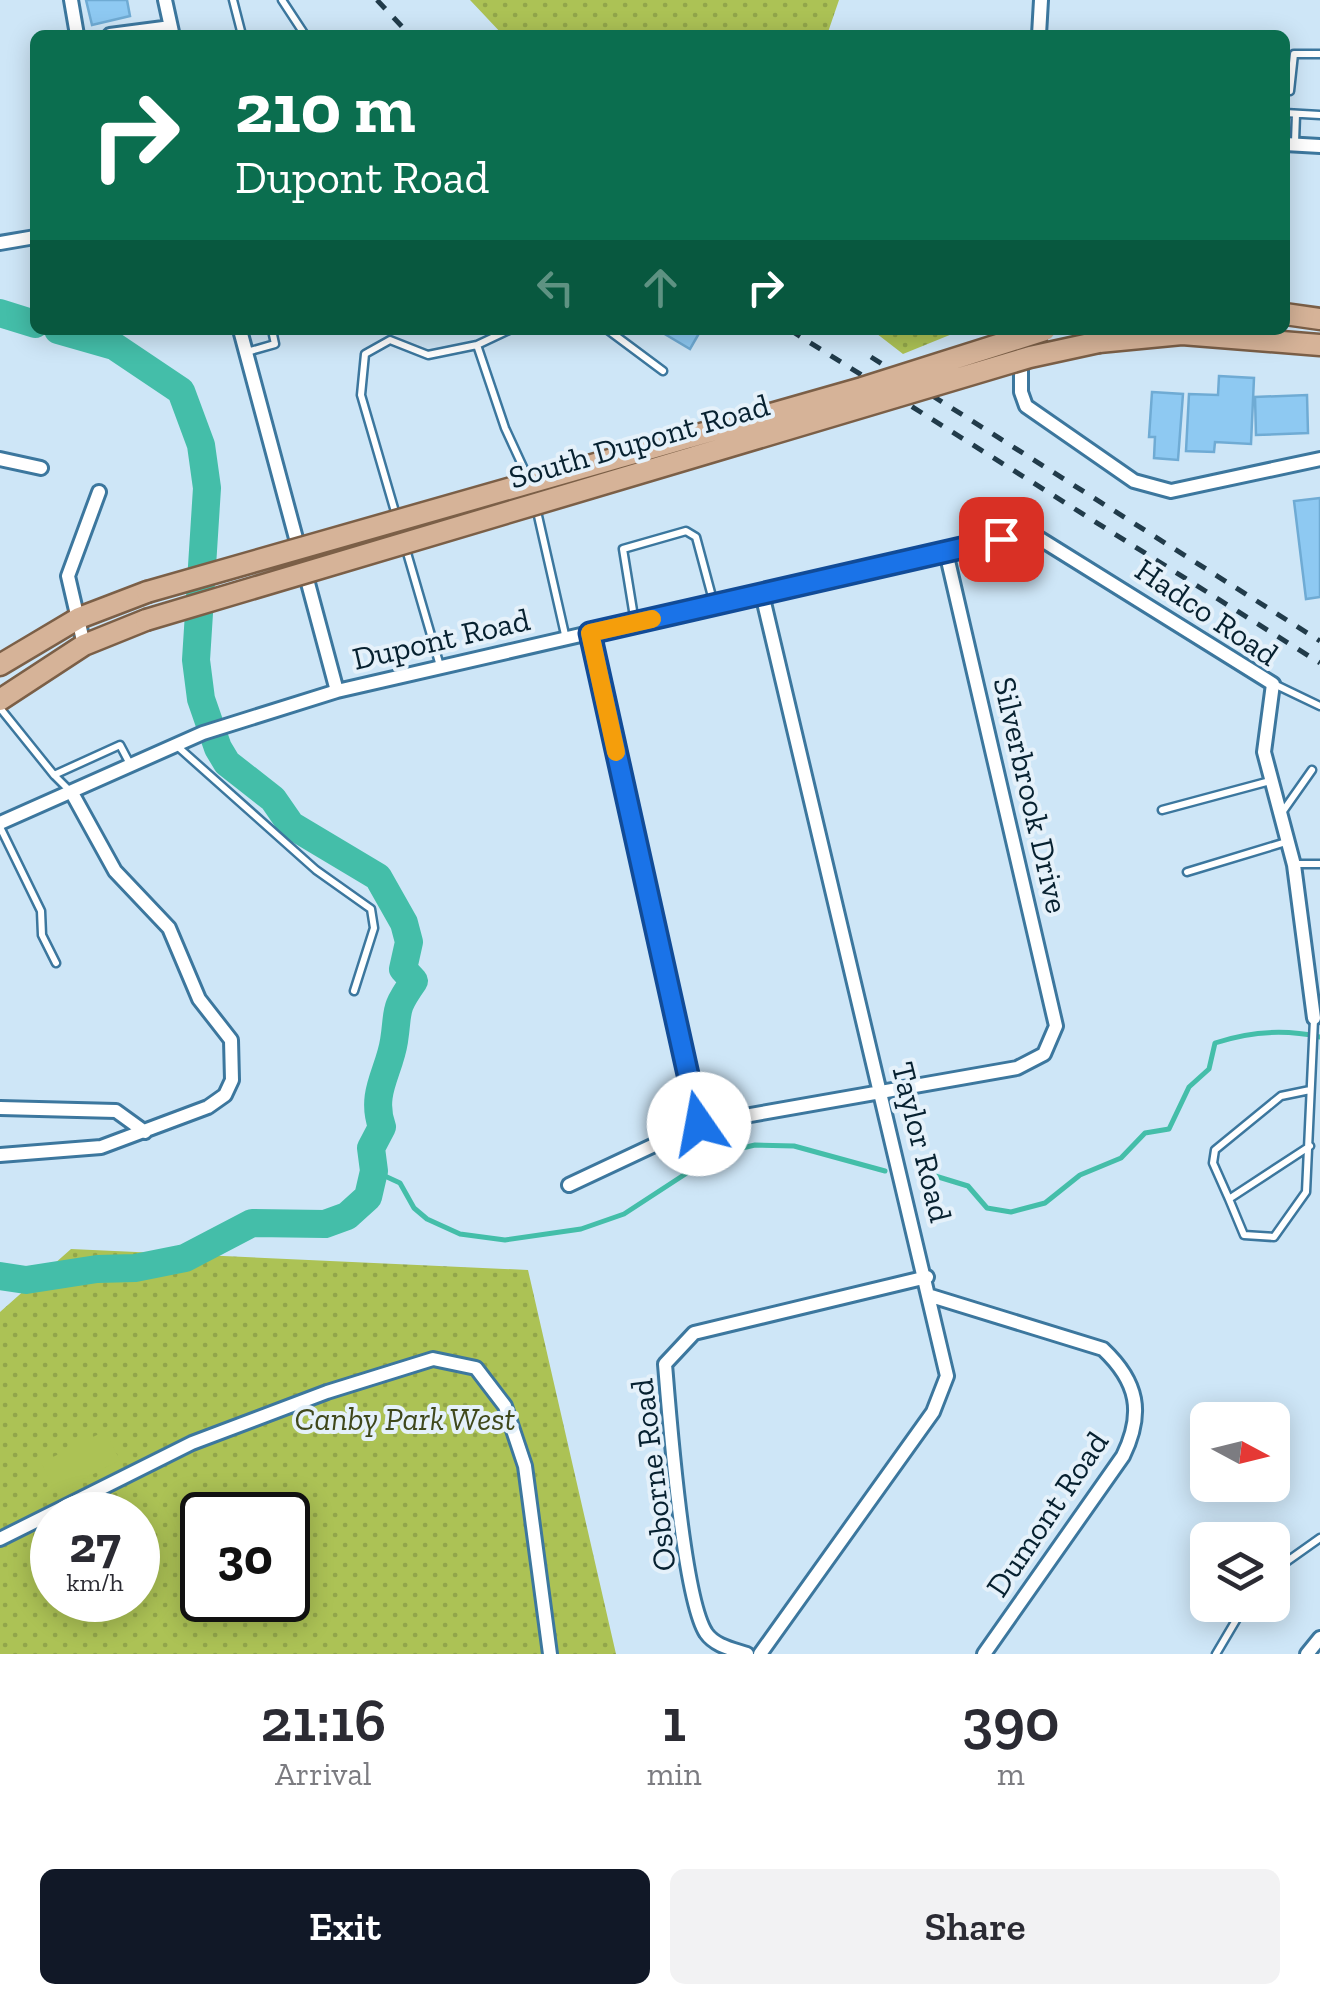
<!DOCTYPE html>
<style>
:root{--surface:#fff;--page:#f2f2f3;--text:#2b2b33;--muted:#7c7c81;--accent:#111827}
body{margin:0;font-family:"Zilla Slab",serif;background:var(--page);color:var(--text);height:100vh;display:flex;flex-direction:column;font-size:38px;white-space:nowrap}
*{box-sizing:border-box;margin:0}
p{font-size:32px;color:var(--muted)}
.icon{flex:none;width:55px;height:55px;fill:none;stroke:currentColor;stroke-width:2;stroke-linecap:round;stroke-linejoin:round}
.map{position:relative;height:1654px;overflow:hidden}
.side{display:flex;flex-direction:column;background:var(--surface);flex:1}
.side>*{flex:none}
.banner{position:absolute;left:30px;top:30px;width:1260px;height:305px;border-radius:15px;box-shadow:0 5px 25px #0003;background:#0b6e4f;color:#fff;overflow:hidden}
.needle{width:65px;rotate:97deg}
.fabs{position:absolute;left:1190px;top:1402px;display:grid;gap:20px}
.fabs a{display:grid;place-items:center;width:100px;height:100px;border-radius:15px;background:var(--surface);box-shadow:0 5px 25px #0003;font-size:50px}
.speed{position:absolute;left:30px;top:1492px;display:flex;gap:20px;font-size:50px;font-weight:700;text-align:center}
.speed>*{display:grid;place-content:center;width:130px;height:130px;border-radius:50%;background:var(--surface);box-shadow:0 5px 25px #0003;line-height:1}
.speed small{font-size:25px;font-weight:400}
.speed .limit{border:5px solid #111;border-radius:15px;background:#fff;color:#111}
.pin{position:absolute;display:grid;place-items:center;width:85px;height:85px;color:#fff;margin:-42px;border-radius:20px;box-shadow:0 5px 15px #0006}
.me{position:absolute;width:110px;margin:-55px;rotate:348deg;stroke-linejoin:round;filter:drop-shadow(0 0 8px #0008)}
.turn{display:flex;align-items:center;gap:35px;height:210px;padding:0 40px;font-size:45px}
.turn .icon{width:130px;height:130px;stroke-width:2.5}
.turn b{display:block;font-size:70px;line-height:85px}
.lanes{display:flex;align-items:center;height:95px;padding:0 40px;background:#0003;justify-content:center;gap:50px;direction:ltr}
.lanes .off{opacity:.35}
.eta{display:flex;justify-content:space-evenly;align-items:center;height:170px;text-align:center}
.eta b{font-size:60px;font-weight:600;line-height:70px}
.primary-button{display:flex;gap:20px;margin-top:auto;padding:20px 40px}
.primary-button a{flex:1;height:115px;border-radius:15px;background:var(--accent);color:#fff;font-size:40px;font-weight:600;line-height:115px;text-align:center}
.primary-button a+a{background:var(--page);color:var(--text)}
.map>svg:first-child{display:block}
</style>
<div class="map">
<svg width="1320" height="1654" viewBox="0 0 1320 1654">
<defs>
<pattern id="park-dots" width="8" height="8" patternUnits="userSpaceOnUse" patternTransform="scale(2.5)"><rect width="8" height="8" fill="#acc255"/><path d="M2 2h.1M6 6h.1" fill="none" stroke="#92a64a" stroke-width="1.8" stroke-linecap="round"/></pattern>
</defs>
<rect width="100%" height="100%" fill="#cee6f7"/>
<path fill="url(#park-dots)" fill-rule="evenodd" d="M 470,0 L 839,0 L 827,35 L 503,35 Z
M 872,330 L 962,330 L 903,354 Z
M 71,1249 L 528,1270 L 616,1654 L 0,1654 L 0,1312 ZM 52,1515 L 138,1515 L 138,1600 L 52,1600 ZM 202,1515 L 288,1515 L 288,1600 L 202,1600 Z"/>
<path fill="#acc255" d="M 105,1431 L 120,1460 L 57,1493 L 41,1463 Z"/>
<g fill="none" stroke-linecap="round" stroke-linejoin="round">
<path stroke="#44bea9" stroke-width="5" d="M 374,1171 L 400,1183 L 414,1208 L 427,1219 L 460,1234 L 505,1240 L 581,1229 L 624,1214 L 716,1154 L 755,1145 L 794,1146 L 885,1171
M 932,1175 L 968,1186 L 987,1208 L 1011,1212 L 1045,1203 L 1080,1175 L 1121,1158 L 1145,1133 L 1169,1129 L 1189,1087 L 1209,1069 L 1215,1043 C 1248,1032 1285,1029 1320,1037"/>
<path stroke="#44bea9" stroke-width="28" d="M 0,313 L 35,324
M 0,1276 L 26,1280 L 97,1269 L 135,1268 L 185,1258 L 252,1223 L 325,1224 L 347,1216 L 368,1197 L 374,1171 L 371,1148 L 382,1127 C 370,1093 389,1073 394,1041 C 399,1009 393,1011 414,981 L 403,969 L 409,942 L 404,923 L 378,877 L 291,825 L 273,799 L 227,763 L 218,748 L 201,699 L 196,660 L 207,488 L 201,445 L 181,391 L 114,346 L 58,330"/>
</g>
<path fill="#8ec9f2" stroke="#6fabd4" stroke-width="2.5" d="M 86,0 L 127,0 L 130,16 L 92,25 Z
M 658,330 L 701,330 L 690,349 Z
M 1219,376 L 1254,378 L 1251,444 L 1215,442 L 1214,452 L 1186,451 L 1189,394 L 1218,395 Z
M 1152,392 L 1183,394 L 1178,460 L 1154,458 L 1155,437 L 1149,437 Z
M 1307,395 L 1308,433 L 1256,435 L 1255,397 Z
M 1320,498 L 1320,597 L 1306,599 L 1294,501 Z"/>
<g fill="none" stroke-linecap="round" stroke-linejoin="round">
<g stroke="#3c779e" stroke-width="11">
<path id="lane" d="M 233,0 L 242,35
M 282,0 L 305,35
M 1290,91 L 1294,54 L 1320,54
M 1285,113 L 1320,115
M 1295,142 L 1296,114
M 608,330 L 663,371
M 477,345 L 509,330
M 247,352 L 275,344 L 272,330
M 536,507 L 566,639
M 635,623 L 623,549 L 686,531 L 696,537 L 714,604
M 440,666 L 361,395 L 365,354 L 390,340 L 428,355 L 477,345 L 505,428 L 529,480
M 1274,684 L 1320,706
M 0,708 L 54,775 L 120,745 L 130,764
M 177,746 L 316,870 L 371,909 L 374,928 L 354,991
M 54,775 L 70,791
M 1162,810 L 1270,781
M 1281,814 L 1312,770
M 0,827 L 41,911 L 42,935 L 56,963
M 1295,864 L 1320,864
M 1187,872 L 1286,842
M 1310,1146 L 1229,1199 L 1244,1235 L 1274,1237 L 1306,1192 L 1314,1019
M 1229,1199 L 1213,1163 L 1215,1150 L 1281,1096 L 1310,1090
M 1272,1572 L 1320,1538
M 1216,1654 L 1245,1605"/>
</g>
<g stroke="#3c779e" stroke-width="18">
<path id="street" d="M 71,0 L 77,35
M 165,0 L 172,32
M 110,35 L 171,27
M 1039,35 L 1041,0
M 1285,144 L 1320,146
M 0,243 L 35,237
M 240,330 L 337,691
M 1021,357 L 1021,392 L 1026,406 L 1134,481 L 1171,491 L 1320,459
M 0,459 L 41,468
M 590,633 L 699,1124
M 84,645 L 68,576 L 99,492
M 0,823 L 203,733 L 337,691 L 1029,532 L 1273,684 L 1264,752 L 1294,865 L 1314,1018
M 0,1108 L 116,1111 L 145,1132
M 0,1155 L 101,1147 L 208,1107 L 225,1095 L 232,1080 L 231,1040 L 199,999 L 169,928 L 115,871 L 72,793
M 569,1185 L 699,1124 L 1017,1068 L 1044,1054 L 1056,1026 L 946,552
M 931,1296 L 1103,1349 C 1138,1382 1144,1413 1123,1456 L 984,1654
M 0,1539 L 192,1443 L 327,1392 L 433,1359 L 476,1368 L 505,1406 L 525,1466 L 550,1654
M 747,1654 C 732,1649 715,1646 706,1633 C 683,1598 669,1414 665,1364 L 694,1333 L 927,1277
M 760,1654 L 933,1412 L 947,1376 L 762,594
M 1307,1654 L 1320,1638"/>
</g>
<g stroke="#7b5f47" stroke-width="25">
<path id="primary" d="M 1285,314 L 1320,319
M 1099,342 L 1182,334 L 1320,345
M 0,665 L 79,618 L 147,592
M 0,700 L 84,645 L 146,620"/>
</g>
<use href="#lane" stroke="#fff" stroke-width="6"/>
<use href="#street" stroke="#fff" stroke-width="12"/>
<use href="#primary" stroke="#d6b398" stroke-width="20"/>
<path stroke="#213b4a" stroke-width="5" stroke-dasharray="12 12" stroke-linecap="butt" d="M 377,0 L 410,35
M 790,330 L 1320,663
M 871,357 L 1320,641"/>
<g stroke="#7b5f47" stroke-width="25" stroke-linecap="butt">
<path id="primary-bridge" d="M 147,592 L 862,388 L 1045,330
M 146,620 L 1030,357 L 1099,342"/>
</g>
<use href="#primary-bridge" stroke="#d6b398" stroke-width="20"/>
</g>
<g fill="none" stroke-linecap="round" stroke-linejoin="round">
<g stroke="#114b97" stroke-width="25">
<path id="route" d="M 699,1124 L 590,633 L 1001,539"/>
</g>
<use href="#route" stroke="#1a73e8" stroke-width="18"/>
<path stroke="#f59e0b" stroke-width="18" d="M 616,752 L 590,633 L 652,619"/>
</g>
<g text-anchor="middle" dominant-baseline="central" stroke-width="8" stroke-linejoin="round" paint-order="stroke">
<g font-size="32" fill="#072130" stroke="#e5f1fa">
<text transform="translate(639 441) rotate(-16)">South Dupont Road</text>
<text transform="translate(1207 612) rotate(34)">Hadco Road</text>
<text transform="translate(441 639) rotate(-13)">Dupont Road</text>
<text transform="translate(1031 795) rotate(77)">Silverbrook Drive</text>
<text transform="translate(922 1142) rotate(76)">Taylor Road</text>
<text transform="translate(653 1475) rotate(-97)">Osborne Road</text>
<text transform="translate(1047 1514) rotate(-56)">Dumont Road</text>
</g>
<g font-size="32" font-style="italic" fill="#3f481b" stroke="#e5f1fa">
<text x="405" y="1419">Canby Park West</text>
</g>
</g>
</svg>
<div class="fabs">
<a><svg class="needle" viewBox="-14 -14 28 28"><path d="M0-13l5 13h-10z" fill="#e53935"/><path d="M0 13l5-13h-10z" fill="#7c7c81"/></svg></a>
<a><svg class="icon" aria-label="layers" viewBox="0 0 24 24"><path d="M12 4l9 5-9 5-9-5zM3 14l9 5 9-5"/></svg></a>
</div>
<div class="speed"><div>27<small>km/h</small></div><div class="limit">30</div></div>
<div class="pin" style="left:1001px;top:539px;background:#d93025"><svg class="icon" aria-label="arrive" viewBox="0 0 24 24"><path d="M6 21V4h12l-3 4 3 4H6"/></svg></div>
<svg class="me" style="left:699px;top:1124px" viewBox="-20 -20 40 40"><circle r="19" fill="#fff"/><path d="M0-13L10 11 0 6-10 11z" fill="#1a73e8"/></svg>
<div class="banner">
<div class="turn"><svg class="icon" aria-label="right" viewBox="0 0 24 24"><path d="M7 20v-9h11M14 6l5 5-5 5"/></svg><div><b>210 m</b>Dupont Road</div></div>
<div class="lanes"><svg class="icon off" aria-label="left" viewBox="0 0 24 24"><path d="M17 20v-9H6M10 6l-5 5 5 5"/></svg><svg class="icon off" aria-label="ahead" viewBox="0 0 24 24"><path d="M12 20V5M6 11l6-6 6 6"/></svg><svg class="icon" aria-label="right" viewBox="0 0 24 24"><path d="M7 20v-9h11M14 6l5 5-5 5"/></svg></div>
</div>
</div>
<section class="side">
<div class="eta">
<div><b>21:16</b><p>Arrival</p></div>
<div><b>1</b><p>min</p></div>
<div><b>390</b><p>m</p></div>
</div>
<div class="primary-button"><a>Exit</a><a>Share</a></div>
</section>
